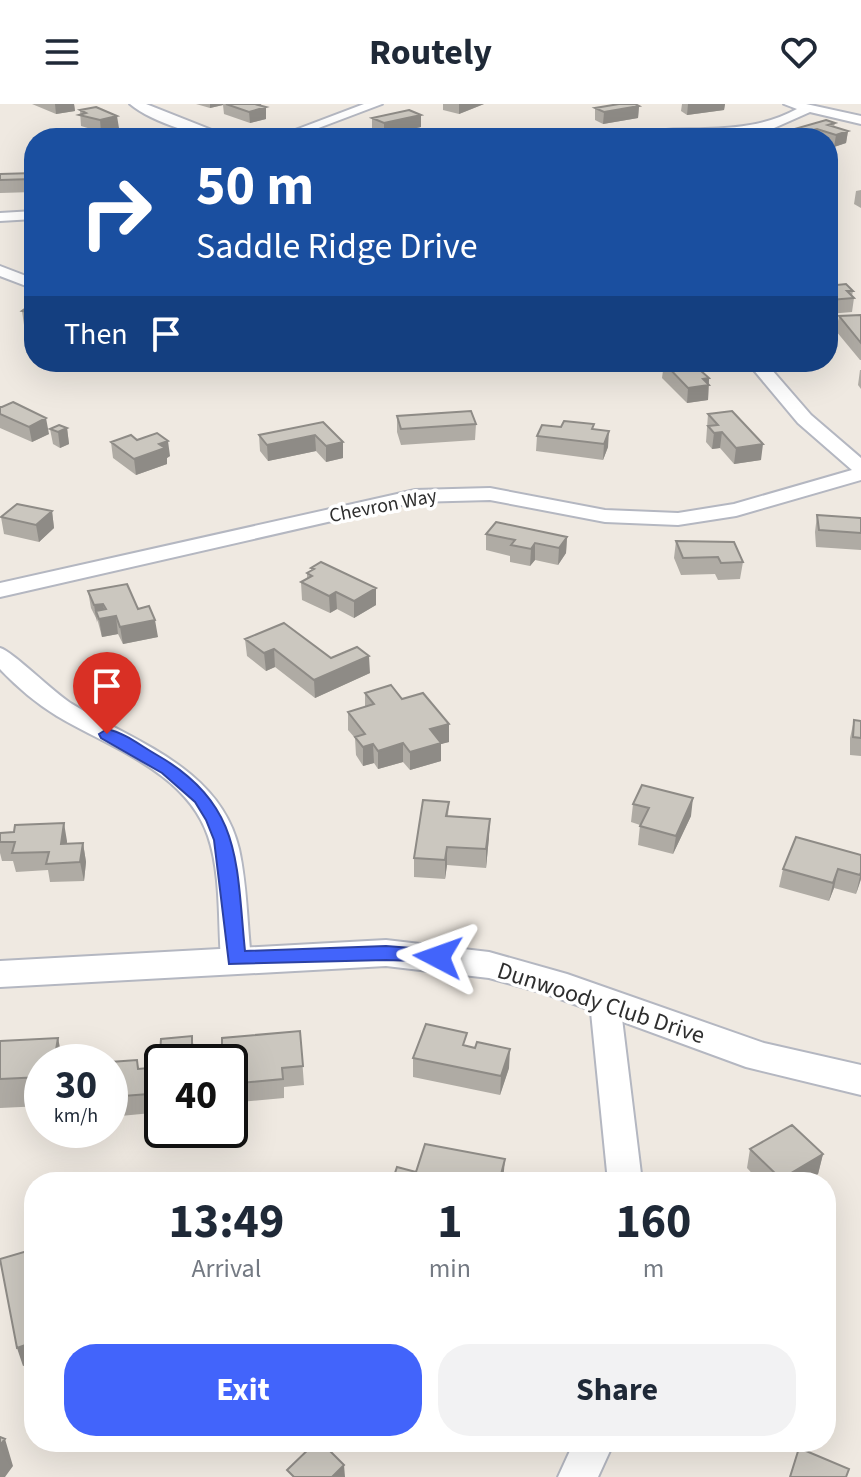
<!DOCTYPE html>
<style>
:root{--surface:#fff;--page:#f2f2f3;--text:#1f2937;--muted:#747a83;--accent:#4264fb}
body{margin:0;font-family:"Source Sans 3",sans-serif;background:var(--page);color:var(--text);height:100vh;display:flex;flex-direction:column;font-size:30px;white-space:nowrap}
*{box-sizing:border-box;margin:0}
p{font-size:26px;color:var(--muted)}
.icon{flex:none;width:44px;height:44px;fill:none;stroke:currentColor;stroke-width:2;stroke-linecap:round;stroke-linejoin:round}
.map{position:relative;flex:1;overflow:hidden}
.panel{position:absolute;left:24px;top:1068px;width:812px;height:280px;display:flex;flex-direction:column;background:var(--surface);border-radius:32px;box-shadow:0 8px 32px #0002}
.panel>*{flex:none}
.top-card{position:absolute;left:24px;top:24px;width:814px;height:244px;border-radius:32px;box-shadow:0 8px 32px #0002;background:#1a4fa0;color:#fff;overflow:hidden}
.speed{position:absolute;left:24px;top:940px;display:flex;gap:16px;font-size:40px;font-weight:700;text-align:center}
.speed>*{display:grid;place-content:center;width:104px;height:104px;border-radius:50%;background:var(--surface);box-shadow:0 8px 32px #0002;line-height:1}
.speed small{font-size:20px;font-weight:400}
.speed .limit{border:4px solid #111;border-radius:12px;background:#fff;color:#111}
.pin{position:absolute;display:grid;place-items:center;width:68px;height:68px;color:#fff;margin:-82px -34px;border-radius:50% 50% 50% 0;rotate:-45deg;box-shadow:0 0 8px #0007}
.pin .icon{rotate:45deg}
.me{position:absolute;width:88px;margin:-44px;rotate:274deg;stroke-linejoin:round;filter:drop-shadow(0 0 6px #0008)}
.turn{display:flex;align-items:center;gap:28px;height:168px;padding:0 40px;font-size:36px}
.turn .icon{width:104px;height:104px;stroke-width:2.5}
.turn b{display:block;font-size:56px;line-height:68px}
.then{display:flex;align-items:center;height:76px;padding:0 40px;background:#0003;gap:16px;font-size:30px}
.eta{display:flex;justify-content:space-evenly;align-items:center;height:136px;text-align:center}
.eta b{font-size:48px;font-weight:700;line-height:56px}
.button{display:flex;gap:16px;margin-top:auto;padding:16px 40px}
.button a{flex:1;height:92px;border-radius:32px;background:var(--accent);color:#fff;font-size:32px;font-weight:700;line-height:92px;text-align:center}
.button a+a{background:var(--page);color:var(--text)}
header{display:flex;justify-content:space-between;align-items:center;height:104px;padding:0 40px;background:var(--surface);font-size:36px;font-weight:700}
.map>svg:first-child{display:block}
</style>
<header><svg class="icon" aria-label="menu" viewBox="0 0 24 24"><path d="M4 6h16M4 12h16M4 18h16"/></svg>Routely<svg class="icon" aria-label="heart" viewBox="0 0 24 24"><path d="M12 20l-8-8c-3-5 5-10 8-4 3-6 11-1 8 4z"/></svg></header>
<div class="map">
<svg width="861" height="1373" viewBox="0 0 861 1373">
<rect width="100%" height="100%" fill="#efe9e1"/>
<g fill="none" stroke-linecap="round" stroke-linejoin="round">
<g stroke="#b4b7c1" stroke-width="4">
<path id="minor" d="M 130,0 L 146,0 L 232,34 C 202,34 153,19 130,0 Z
M 364,0 L 382,0 L 292,34 L 274,34 Z
M 784,0 L 806,0 L 861,12 L 861,20 L 810,8 L 774,24 L 749,29 L 637,34 C 652,23 685,26 705,25 C 737,24 768,21 797,5 Z
M 34,107 L 34,115 L 0,117 L 0,109 Z
M 0,162 L 34,175 L 34,185 L 0,172 Z
M 747,258 L 765,258 L 811,311 L 861,354 L 861,376 L 736,412 L 678,421 L 605,418 L 490,396 L 415,398 L 0,493 L 0,479 L 415,386 L 490,384 L 605,406 L 678,409 L 734,400 L 852,366 L 798,319 Z
M 0,544 C 12,547 54,589 72,600 C 135,638 220,664 239,745 C 247,781 247,818 251,855 L 246,862 L 236,865 L 226,862 L 221,855 C 218,815 221,770 208,732 C 186,668 111,644 57,612 C 36,599 17,583 0,565 Z
M 605,887 L 616,890 L 620,898 L 642,1078 L 608,1078 L 590,898 L 594,890 Z
M 574,1338 L 614,1338 L 598,1373 L 558,1373 Z"/>
</g>
<g stroke="#b4b7c1" stroke-width="4">
<path id="tertiary" d="M 386,836 L 489,848 L 567,870 L 764,939 L 861,961 L 861,991 L 746,963 L 544,889 L 489,874 L 386,862 L 0,883 L 0,857 Z"/>
</g>
<use href="#minor" fill="#fff" fill-rule="evenodd"/>
<use href="#tertiary" fill="#fff" fill-rule="evenodd"/>
</g>
<path fill="#afaba4" d="M 32,0 L 74,0 L 75,7 L 56,10 Z
M 196,0 L 261,0 L 262,2 L 266,3 L 266,15 L 250,19 L 224,10 L 223,1 L 210,4 Z
M 443,0 L 484,0 L 459,10 L 443,6 Z
M 682,0 L 725,0 L 724,6 L 687,11 L 681,7 Z
M 639,2 L 638,14 L 603,20 L 595,16 L 595,4 Z
M 80,6 L 119,24 L 101,28 L 81,22 Z
M 372,14 L 421,23 L 384,31 L 372,26 Z
M 835,19 L 834,23 L 848,27 L 846,39 L 834,43 L 828,41 L 828,34 L 796,34 L 798,24 Z
M 34,69 L 34,88 L 0,89 L 0,70 Z
M 861,86 L 861,104 L 854,100 L 856,87 Z
M 828,175 L 837,181 L 853,187 L 852,192 L 854,194 L 852,208 L 828,210 Z
M 34,199 L 34,223 L 24,221 L 22,207 Z
M 861,211 L 861,256 L 860,256 L 836,227 L 839,212 Z
M 664,259 L 709,274 L 708,296 L 687,299 L 662,274 Z
M 860,266 L 861,266 L 861,285 L 858,281 Z
M 0,303 L 49,330 L 32,338 L 0,324 Z
M 708,310 L 761,356 L 734,360 L 720,344 L 712,345 L 706,338 Z
M 397,312 L 476,320 L 475,336 L 401,341 L 397,328 Z
M 323,318 L 343,338 L 343,354 L 326,358 L 316,347 L 268,357 L 260,347 L 259,331 Z
M 67,324 L 69,340 L 60,344 L 53,340 L 50,325 Z
M 593,325 L 608,343 L 603,356 L 536,347 L 537,332 Z
M 137,336 L 170,352 L 167,354 L 167,360 L 136,371 L 113,354 L 111,338 Z
M 52,407 L 54,424 L 39,438 L 4,430 L 1,413 Z
M 817,411 L 861,414 L 861,446 L 816,443 L 815,428 Z
M 486,430 L 567,433 L 566,449 L 558,461 L 535,456 L 530,462 L 510,458 L 510,452 L 486,446 Z
M 676,437 L 743,458 L 740,475 L 718,476 L 715,470 L 681,471 L 674,454 Z
M 311,464 L 376,484 L 376,501 L 354,514 L 337,505 L 330,509 L 302,496 L 301,478 L 307,475 L 307,469 L 311,467 Z
M 88,487 L 138,505 L 158,533 L 123,540 L 118,530 L 102,533 L 98,518 L 91,504 Z
M 245,535 L 331,554 L 370,569 L 315,594 L 275,563 L 266,567 L 247,552 Z
M 365,589 L 402,595 L 449,620 L 449,638 L 441,640 L 441,657 L 410,666 L 403,658 L 378,665 L 374,659 L 363,662 L 356,651 L 355,634 L 348,626 L 348,608 L 365,603 Z
M 854,616 L 861,617 L 861,652 L 850,651 L 850,634 Z
M 449,698 L 448,712 L 489,733 L 486,764 L 447,761 L 445,775 L 414,773 L 414,754 Z
M 633,700 L 691,712 L 673,750 L 638,741 L 640,721 L 631,718 Z
M 0,729 L 67,737 L 67,740 L 83,739 L 86,758 L 84,777 L 50,778 L 48,766 L 16,768 L 13,757 L 2,757 L 0,749 Z
M 861,751 L 861,775 L 856,790 L 834,784 L 829,797 L 779,783 L 783,765 Z
M 300,927 L 304,981 L 284,983 L 284,994 L 230,999 L 230,958 Z
M 192,932 L 195,958 L 162,958 L 162,1008 L 110,1013 L 110,958 L 137,956 L 139,965 L 159,963 L 161,935 Z
M 0,937 L 42,958 L 42,1002 L 0,1004 Z
M 413,954 L 509,964 L 500,991 L 413,973 Z
M 750,1045 L 823,1050 L 818,1070 L 804,1078 L 760,1078 L 747,1064 Z"/>
<path fill="#8e8b86" d="M 55,0 L 74,0 L 75,7 L 56,10 Z
M 210,0 L 223,0 L 223,1 L 210,4 Z
M 261,0 L 262,4 L 266,3 L 266,15 L 250,19 L 249,8 L 258,1 Z
M 459,0 L 484,0 L 459,10 Z
M 688,0 L 725,0 L 724,6 L 687,11 Z
M 639,2 L 638,14 L 603,20 L 604,8 Z
M 421,11 L 421,23 L 384,31 L 384,19 Z
M 117,12 L 119,24 L 101,28 L 100,16 Z
M 817,25 L 816,34 L 807,34 L 808,27 Z
M 848,27 L 846,39 L 834,43 L 836,31 Z
M 709,274 L 708,296 L 687,299 L 688,284 L 703,275 Z
M 46,314 L 49,330 L 32,338 L 29,323 Z
M 67,324 L 69,340 L 60,344 L 58,328 Z
M 609,327 L 608,343 L 603,356 L 604,340 Z
M 722,328 L 720,344 L 712,345 L 714,329 Z
M 315,331 L 316,347 L 268,357 L 267,341 Z
M 168,337 L 170,352 L 167,354 L 167,360 L 136,371 L 134,355 L 159,340 Z
M 343,338 L 343,354 L 326,358 L 326,342 Z
M 763,340 L 761,356 L 734,360 L 736,344 Z
M 52,407 L 54,424 L 39,438 L 36,421 Z
M 567,433 L 566,449 L 558,461 L 559,444 Z
M 535,439 L 535,456 L 530,462 L 531,445 Z
M 376,484 L 376,501 L 354,514 L 354,497 Z
M 336,488 L 337,505 L 330,509 L 329,492 Z
M 103,500 L 106,514 L 116,512 L 118,530 L 102,533 L 99,515 L 96,507 L 97,519 L 94,501 Z
M 155,516 L 158,533 L 123,540 L 120,523 Z
M 274,545 L 275,563 L 266,567 L 264,549 Z
M 369,552 L 370,569 L 315,594 L 314,576 Z
M 449,620 L 449,638 L 441,640 L 441,657 L 410,666 L 410,648 L 430,625 Z
M 403,639 L 403,658 L 378,665 L 378,647 Z
M 373,640 L 374,659 L 363,662 L 363,643 Z
M 693,694 L 691,712 L 673,750 L 676,732 Z
M 490,715 L 489,733 L 486,764 L 486,745 Z
M 64,719 L 67,737 L 64,758 L 61,740 Z
M 83,739 L 86,758 L 84,777 L 80,758 Z
M 447,743 L 447,761 L 445,775 L 445,756 Z
M 838,765 L 834,784 L 829,797 L 833,779 Z
M 861,768 L 861,775 L 856,790 Z
M 192,932 L 195,951 L 195,958 L 192,958 Z
M 58,934 L 63,958 L 54,958 Z
M 510,945 L 509,964 L 500,991 L 501,972 Z
M 823,1050 L 818,1070 L 804,1078 L 781,1078 L 781,1075 Z
M 505,1055 L 503,1078 L 499,1078 Z
M 34,1238 L 34,1259 L 23,1262 L 17,1244 Z
M 5,1335 L 13,1362 L 5,1373 L 0,1373 L 0,1341 Z
M 344,1361 L 345,1373 L 332,1373 Z"/>
<path fill="#cbc7bf" stroke="#8e8b86" stroke-width="2" d="M 226,0 L 260,0 L 258,1 L 266,3 L 249,8 Z
M 619,0 L 635,0 L 639,2 L 604,8 L 595,4 Z
M 96,3 L 117,12 L 100,16 L 79,11 L 86,9 L 80,6 Z
M 409,6 L 421,11 L 384,19 L 372,14 Z
M 826,16 L 835,19 L 828,21 L 848,27 L 836,31 L 817,25 L 808,27 L 798,24 Z
M 522,27 L 533,29 L 523,34 L 506,34 Z
M 323,28 L 339,34 L 302,34 Z
M 752,32 L 755,34 L 725,34 Z
M 34,69 L 33,75 L 0,76 L 0,70 Z
M 828,175 L 830,175 L 837,181 L 846,180 L 853,187 L 847,187 L 854,194 L 830,196 L 828,194 Z
M 33,199 L 34,209 L 22,207 Z
M 861,211 L 861,239 L 839,212 Z
M 671,258 L 684,258 L 693,267 L 700,266 L 709,274 L 703,275 L 709,281 L 688,284 L 664,259 Z
M 13,298 L 46,314 L 29,323 L 0,310 L 0,303 L 2,303 Z
M 471,307 L 476,320 L 401,325 L 397,312 Z
M 732,307 L 763,340 L 736,344 L 722,328 L 714,329 L 708,322 L 718,321 L 708,310 Z
M 564,317 L 594,320 L 592,325 L 609,327 L 604,340 L 537,332 L 542,321 L 561,323 Z
M 323,318 L 343,338 L 326,342 L 315,331 L 267,341 L 259,331 Z
M 59,321 L 67,324 L 58,328 L 50,325 Z
M 157,329 L 168,337 L 159,340 L 165,344 L 134,355 L 111,338 L 131,331 L 137,336 Z
M 17,400 L 52,407 L 36,421 L 1,413 Z
M 817,411 L 861,414 L 861,429 L 819,426 Z
M 496,418 L 567,433 L 559,444 L 535,439 L 531,445 L 511,441 L 515,436 L 486,430 Z
M 676,437 L 734,438 L 743,458 L 721,459 L 718,453 L 683,454 Z
M 321,458 L 376,484 L 354,497 L 336,488 L 329,492 L 301,478 L 312,472 L 307,469 L 314,465 L 311,464 Z
M 127,480 L 138,505 L 149,502 L 155,516 L 120,523 L 116,512 L 99,515 L 96,507 L 106,505 L 103,500 L 94,501 L 88,487 Z
M 284,519 L 331,554 L 357,543 L 369,552 L 314,576 L 274,545 L 264,549 L 245,535 Z
M 391,581 L 402,595 L 423,589 L 449,620 L 430,625 L 441,639 L 410,648 L 403,639 L 378,647 L 373,640 L 363,643 L 355,633 L 365,630 L 348,608 L 374,600 L 365,589 Z
M 854,616 L 861,617 L 861,634 L 853,633 Z
M 642,681 L 693,694 L 676,732 L 640,722 L 649,704 L 633,700 Z
M 423,696 L 449,698 L 446,712 L 490,715 L 486,745 L 447,743 L 445,756 L 414,754 Z
M 64,719 L 61,740 L 83,739 L 80,758 L 46,760 L 49,748 L 12,749 L 15,738 L 0,738 L 0,729 L 14,728 L 15,721 Z
M 796,733 L 861,751 L 861,768 L 860,771 L 838,765 L 833,779 L 783,765 Z
M 426,920 L 467,929 L 463,941 L 475,944 L 477,938 L 510,945 L 501,972 L 413,954 Z
M 300,927 L 303,962 L 282,964 L 283,975 L 230,980 L 230,958 L 222,958 L 222,934 Z
M 192,932 L 192,958 L 162,958 L 162,989 L 110,993 L 110,958 L 137,956 L 138,965 L 159,963 L 161,935 Z
M 58,934 L 54,958 L 42,958 L 42,973 L 0,975 L 0,937 Z
M 792,1021 L 823,1050 L 781,1075 L 750,1045 Z
M 425,1040 L 505,1055 L 499,1078 L 477,1078 L 471,1077 L 470,1078 L 392,1078 L 397,1063 L 416,1068 Z
M 34,1145 L 34,1238 L 17,1244 L 0,1155 Z
M 0,1333 L 5,1335 L 0,1341 Z
M 316,1338 L 321,1338 L 344,1361 L 332,1373 L 294,1373 L 287,1366 Z
M 799,1344 L 849,1365 L 846,1373 L 790,1373 Z"/>
<path fill="#4264fb" stroke="#2b41a3" stroke-width="2" d="M 107,625 C 125,629 141,642 157,651 C 243,700 236,760 245,847 L 386,842 L 438,846 L 445,848 L 448,853 L 445,858 L 386,856 L 229,860 L 214,736 L 206,716 L 195,698 L 162,669 L 101,634 L 99,630 Z"/>
<g text-anchor="middle" dominant-baseline="central" stroke-width="7" stroke-linejoin="round" paint-order="stroke">
<g font-size="20" fill="#2e2e2e" stroke="#fff">
<text transform="translate(383 402) rotate(-11)">Chevron Way</text>
</g>
<g font-size="24" fill="#2e2e2e" stroke="#fff">
<text transform="translate(601 899) rotate(18)">Dunwoody Club Drive</text>
</g>
</g>
</svg>
<div class="speed"><div>30<small>km/h</small></div><div class="limit">40</div></div>
<div class="pin" style="left:107px;top:630px;background:#d93025"><svg class="icon" aria-label="arrive" viewBox="0 0 24 24"><path d="M6 21V4h12l-3 4 3 4H6"/></svg></div>
<svg class="me" style="left:438px;top:853px" viewBox="-20 -20 40 40"><path d="M0-17L14 15 0 8-14 15z" fill="#4264fb" stroke="#fff" stroke-width="4"/></svg>
<div class="top-card">
<div class="turn"><svg class="icon" aria-label="right" viewBox="0 0 24 24"><path d="M7 20v-9h11M14 6l5 5-5 5"/></svg><div><b>50 m</b>Saddle Ridge Drive</div></div>
<div class="then">Then<svg class="icon" aria-label="arrive" viewBox="0 0 24 24"><path d="M6 21V4h12l-3 4 3 4H6"/></svg></div>
</div>
<section class="panel">
<div class="eta">
<div><b>13:49</b><p>Arrival</p></div>
<div><b>1</b><p>min</p></div>
<div><b>160</b><p>m</p></div>
</div>
<div class="button"><a>Exit</a><a>Share</a></div>
</section>
</div>
